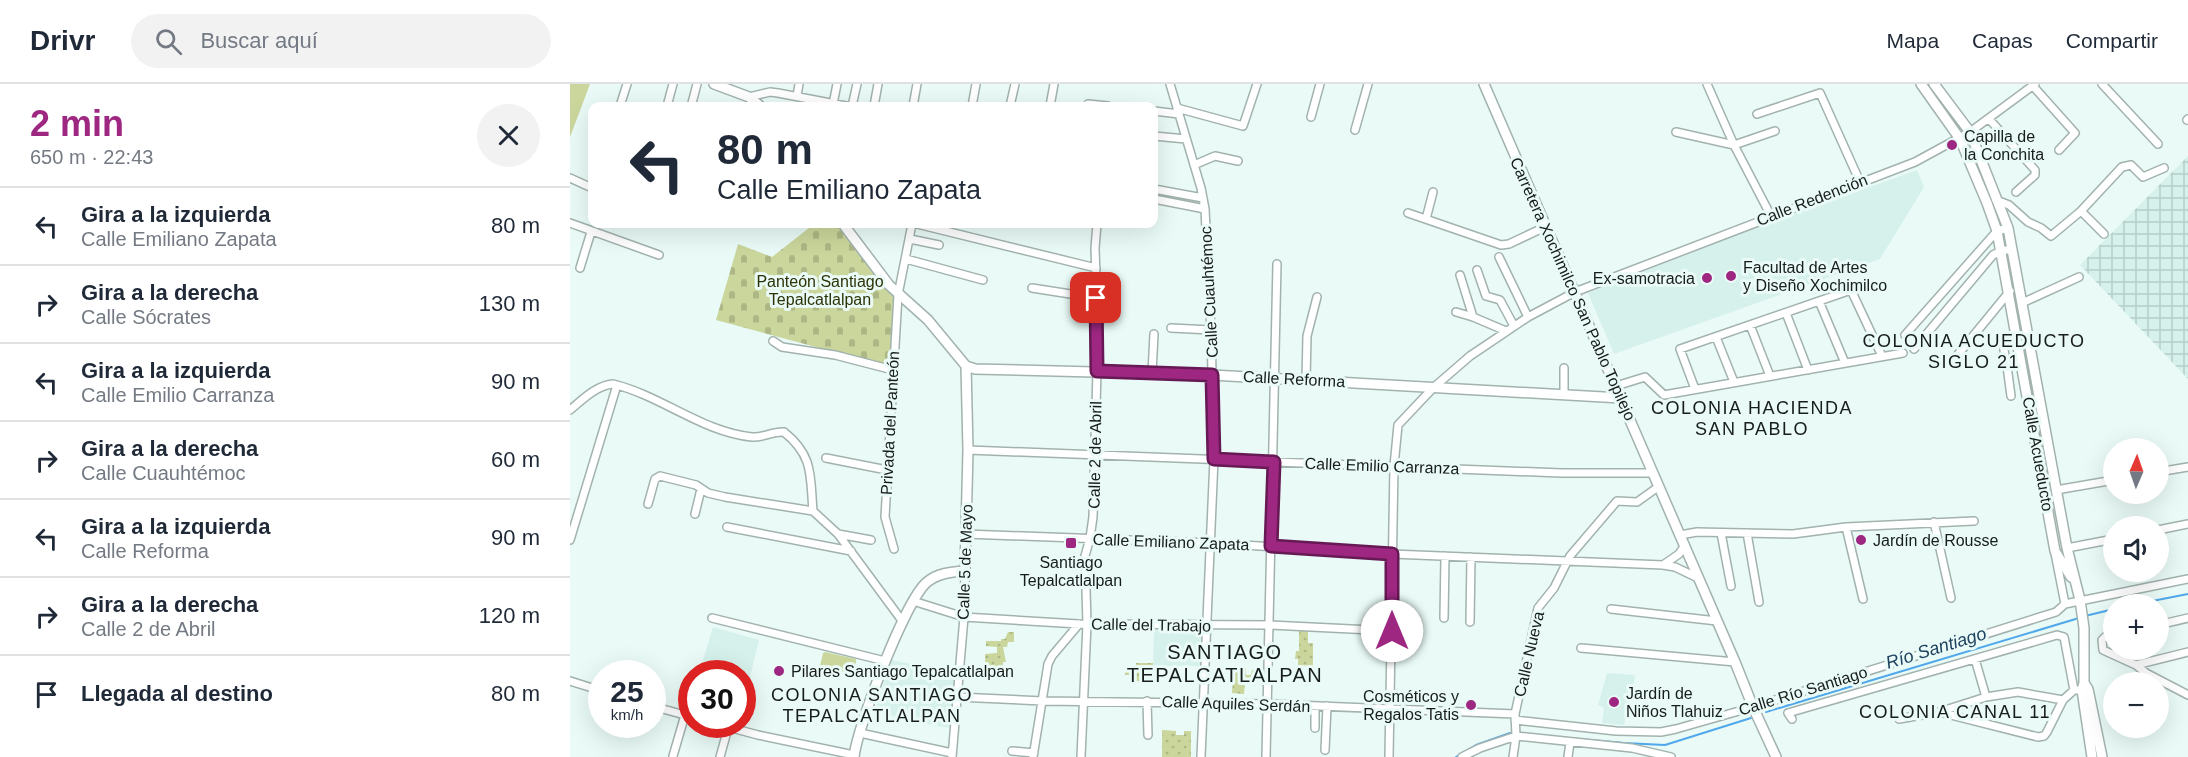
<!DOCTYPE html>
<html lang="es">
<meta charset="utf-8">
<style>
:root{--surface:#fff;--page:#f2f2f3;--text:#1f2937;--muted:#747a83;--line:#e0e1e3;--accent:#9d2781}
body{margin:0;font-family:Arial,sans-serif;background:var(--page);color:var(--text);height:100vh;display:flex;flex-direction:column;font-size:22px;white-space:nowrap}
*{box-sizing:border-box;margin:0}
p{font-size:20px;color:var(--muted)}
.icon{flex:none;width:33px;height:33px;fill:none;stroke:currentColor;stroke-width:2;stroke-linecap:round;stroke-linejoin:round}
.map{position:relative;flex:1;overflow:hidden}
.details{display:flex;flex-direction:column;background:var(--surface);width:570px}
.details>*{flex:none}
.top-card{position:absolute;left:18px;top:18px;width:570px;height:126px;border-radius:12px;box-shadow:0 6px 24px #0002;background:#fff;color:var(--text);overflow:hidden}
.needle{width:39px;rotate:2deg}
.tools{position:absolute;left:1533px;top:354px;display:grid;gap:12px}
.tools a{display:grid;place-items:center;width:66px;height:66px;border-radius:50%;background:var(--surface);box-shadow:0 6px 24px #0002;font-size:30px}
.speed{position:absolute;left:18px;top:576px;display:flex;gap:12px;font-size:30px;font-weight:700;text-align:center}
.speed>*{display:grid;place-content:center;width:78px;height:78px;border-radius:50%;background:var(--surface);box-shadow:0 6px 24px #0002;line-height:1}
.speed small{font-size:15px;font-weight:400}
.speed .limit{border:9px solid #d22;background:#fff;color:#111}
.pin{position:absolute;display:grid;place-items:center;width:51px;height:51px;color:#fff;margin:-26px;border-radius:12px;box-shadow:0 3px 9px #0006}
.me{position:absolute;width:66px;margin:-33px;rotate:0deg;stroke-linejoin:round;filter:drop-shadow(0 0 4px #0008)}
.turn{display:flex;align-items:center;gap:21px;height:126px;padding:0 30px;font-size:27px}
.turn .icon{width:78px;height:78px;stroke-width:2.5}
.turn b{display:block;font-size:42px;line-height:51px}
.round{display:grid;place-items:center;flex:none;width:63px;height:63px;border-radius:32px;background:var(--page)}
.overview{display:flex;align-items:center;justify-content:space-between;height:102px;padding:0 30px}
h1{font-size:36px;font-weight:700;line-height:45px;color:var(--accent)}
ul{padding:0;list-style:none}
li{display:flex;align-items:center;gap:18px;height:78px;padding:0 30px;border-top:2px solid var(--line)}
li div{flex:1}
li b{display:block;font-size:22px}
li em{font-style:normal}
header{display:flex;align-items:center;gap:36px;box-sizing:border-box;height:84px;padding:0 30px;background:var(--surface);border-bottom:2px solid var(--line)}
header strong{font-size:28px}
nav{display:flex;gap:33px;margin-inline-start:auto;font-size:21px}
.search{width:420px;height:54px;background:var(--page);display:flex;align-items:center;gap:15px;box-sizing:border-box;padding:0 21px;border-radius:33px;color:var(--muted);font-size:22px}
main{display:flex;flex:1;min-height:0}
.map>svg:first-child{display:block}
</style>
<header>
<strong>Drivr</strong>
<div class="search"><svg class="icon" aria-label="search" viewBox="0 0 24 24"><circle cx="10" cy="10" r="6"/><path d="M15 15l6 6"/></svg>Buscar aquí</div>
<nav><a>Mapa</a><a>Capas</a><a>Compartir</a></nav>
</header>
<main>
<section class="details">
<div class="overview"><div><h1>2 min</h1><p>650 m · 22:43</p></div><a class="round"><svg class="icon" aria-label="close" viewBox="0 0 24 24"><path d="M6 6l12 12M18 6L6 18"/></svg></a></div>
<ul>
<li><svg class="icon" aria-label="left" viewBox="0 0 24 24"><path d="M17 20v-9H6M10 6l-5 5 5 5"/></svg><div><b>Gira a la izquierda</b><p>Calle Emiliano Zapata</p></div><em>80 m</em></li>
<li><svg class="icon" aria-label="right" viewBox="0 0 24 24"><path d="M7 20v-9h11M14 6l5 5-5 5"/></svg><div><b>Gira a la derecha</b><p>Calle Sócrates</p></div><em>130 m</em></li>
<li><svg class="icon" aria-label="left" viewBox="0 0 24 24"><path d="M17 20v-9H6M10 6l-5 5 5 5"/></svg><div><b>Gira a la izquierda</b><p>Calle Emilio Carranza</p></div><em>90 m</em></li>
<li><svg class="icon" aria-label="right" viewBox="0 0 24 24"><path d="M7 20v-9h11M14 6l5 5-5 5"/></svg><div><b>Gira a la derecha</b><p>Calle Cuauhtémoc</p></div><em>60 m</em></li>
<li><svg class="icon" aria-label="left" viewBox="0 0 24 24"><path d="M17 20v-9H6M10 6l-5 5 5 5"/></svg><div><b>Gira a la izquierda</b><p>Calle Reforma</p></div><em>90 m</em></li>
<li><svg class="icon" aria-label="right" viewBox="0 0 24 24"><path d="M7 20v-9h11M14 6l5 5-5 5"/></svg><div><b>Gira a la derecha</b><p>Calle 2 de Abril</p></div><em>120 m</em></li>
<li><svg class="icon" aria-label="arrive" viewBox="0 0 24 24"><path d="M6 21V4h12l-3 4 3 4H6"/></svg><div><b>Llegada al destino</b></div><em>80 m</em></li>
</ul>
</section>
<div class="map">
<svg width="1618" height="673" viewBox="0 0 1618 673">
<defs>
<pattern id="industrial-grid" width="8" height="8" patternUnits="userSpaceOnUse" patternTransform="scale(1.5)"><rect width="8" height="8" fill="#d6f1eb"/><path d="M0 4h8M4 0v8" fill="none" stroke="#b7cec9"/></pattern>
<pattern id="grass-dots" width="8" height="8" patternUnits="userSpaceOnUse" patternTransform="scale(1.5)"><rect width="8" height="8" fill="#cad69b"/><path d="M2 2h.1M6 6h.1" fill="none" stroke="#adb785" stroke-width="1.8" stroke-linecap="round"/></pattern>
<pattern id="cemetery-stones" width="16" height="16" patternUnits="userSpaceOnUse" patternTransform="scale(1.5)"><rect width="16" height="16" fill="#cad69b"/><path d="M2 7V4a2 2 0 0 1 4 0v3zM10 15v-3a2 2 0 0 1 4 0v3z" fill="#adb785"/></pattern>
</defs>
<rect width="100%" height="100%" fill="#e9faf7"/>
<path fill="#d6f1eb" d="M 1347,86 L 1354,103 L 1310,175 L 1044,270 L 1018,209 L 1179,146 Z
M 143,543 L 189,556 L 173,621 L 172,590 L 129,590 Z
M 584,544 L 625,545 L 626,549 L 631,550 L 630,582 L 583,582 Z
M 322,576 L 361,584 L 385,586 L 381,644 L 351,639 L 304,628 Z
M 1037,589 L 1065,591 L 1063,606 L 1061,607 L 1054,641 L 1032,639 L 1034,624 L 1028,621 Z"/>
<path fill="url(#industrial-grid)" d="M 1618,72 L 1618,295 L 1510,181 Z"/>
<path fill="url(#grass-dots)" d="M 738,546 L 738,559 L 743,559 L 743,582 L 728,581 L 728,575 L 725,575 L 726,567 L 729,567 L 729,547 Z
M 438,548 L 444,548 L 444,558 L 438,558 L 437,563 L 433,563 L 436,578 L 433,578 L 432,594 L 428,594 L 426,582 L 423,582 L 423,586 L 415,586 L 415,570 L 427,569 L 427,563 L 416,562 L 416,557 L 431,557 L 431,555 L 435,555 Z
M 566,579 L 583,579 L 582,598 L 566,597 L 566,591 L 555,591 L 556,585 L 561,585 L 562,582 L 566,582 Z
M 664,584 L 676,584 L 676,591 L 681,591 L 682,586 L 690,587 L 690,597 L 675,596 L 674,610 L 662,609 Z
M 592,646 L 606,647 L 606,651 L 614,651 L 614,647 L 621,647 L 621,673 L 592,673 Z"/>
<path fill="url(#cemetery-stones)" d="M 244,140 L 269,140 L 327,214 L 320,283 L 146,236 L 168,160 L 202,173 Z"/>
<path fill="#cad69b" d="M 0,0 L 20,0 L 0,53 Z
M 255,568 L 286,575 L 285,588 L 282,590 L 250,582 L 253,569 Z"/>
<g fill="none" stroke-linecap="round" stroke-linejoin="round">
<path stroke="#50a8ea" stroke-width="2" d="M 1567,520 L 1618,510
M 1515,532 L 1544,525
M 1196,628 L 1509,534
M 886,673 L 906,661 L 940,649 L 1054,659 L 1095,661 L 1181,634"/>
<g stroke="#a2b2af" stroke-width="10">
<path id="street" d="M 600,0 L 631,104 L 635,125 L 641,246 L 644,375 L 631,673
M 1137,0 L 1164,61 L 1201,132
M 1532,0 L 1588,60
M 1463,2 L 1505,49 L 1489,66
M 227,12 L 229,0
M 179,13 L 200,8 L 208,9 L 276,22
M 122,19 L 127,0
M 263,20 L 267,0
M 518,20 L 538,22
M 50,22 L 57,0
M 97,22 L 103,0
M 282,22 L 287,0
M 304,22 L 308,0
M 343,22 L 347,0
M 402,22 L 406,0
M 440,22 L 445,0
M 480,22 L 484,0
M 607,24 L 673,42 L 687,0
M 584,27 L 609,30
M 1187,30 L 1250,9 L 1290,98
M 741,33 L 750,0
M 1419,35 L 1465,86 L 1465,91 L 1446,108
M 1617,36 L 1618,35
M 785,46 L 798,0
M 1106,48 L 1164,61 L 1205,47
M 584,52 L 616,55
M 624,81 L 645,72 L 668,77
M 0,94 L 22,104
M 584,105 L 633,114
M 584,115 L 635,125
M 1426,116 L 1439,121 L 1458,138 L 1471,144 L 1481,152 L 1511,127 L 1552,83 L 1561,81 L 1573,93 L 1594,84
M 1511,127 L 1534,150
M 838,129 L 931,161 L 939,160 L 977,142
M 856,135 L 863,108
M 0,139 L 89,171
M 347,140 L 526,184
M 340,155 L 369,161
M 929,173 L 958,233
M 336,175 L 413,196
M 10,184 L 21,148
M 907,186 L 916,212 L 930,216 L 944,242
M 890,191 L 903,233
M 462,204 L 526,214
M 1249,217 L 1275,279
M 1452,219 L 1509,193
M 886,228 L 903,233 L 936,247
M 1216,229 L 1238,286
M 1180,241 L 1200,292
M 601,244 L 641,246
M 1335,251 L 1427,147 L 1438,144
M 1146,253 L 1164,298
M 203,257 L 212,263 L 265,271 L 323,286
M 1344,265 L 1423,171 L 1431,167 L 1442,165
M 1434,266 L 1437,282 L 1451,278
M 1381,279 L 1440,207
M 1437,282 L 1441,312
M 582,289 L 584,250
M 736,296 L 737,252 L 747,213
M 1046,302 L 1075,293 L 1094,311 L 1333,269
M 1125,305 L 1110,265 L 1281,206 L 1312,272
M 994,311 L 994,284
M 0,326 C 12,316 27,301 43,300 C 92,312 132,348 182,353 C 193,354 203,347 214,348 C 244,372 240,392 243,427 L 268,450 L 333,538
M 398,366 L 991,389 L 1083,389
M 256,374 L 317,386
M 1588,388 L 1618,383
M 1088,403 L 1067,418 L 1047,417 L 1000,472 L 984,504 L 968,524 L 945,630 L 946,652 L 1062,664 L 1101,673
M 1486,406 L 1544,396
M 78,420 L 85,395 L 90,392 L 126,401 L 138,409 L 155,413 L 243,427
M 125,430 L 131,405
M 1364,438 L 1381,514
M 157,443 L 281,467
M 1276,443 L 1293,515
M 1588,446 L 1618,440
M 1151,449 L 1161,502
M 1177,449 L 1189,518
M 268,450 L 301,456
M 396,450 L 639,459 L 822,470 L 1093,481 L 1105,483 L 1128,494
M 1110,451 L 1127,448 L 1223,450 L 1276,443 L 1404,437
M 0,456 L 47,301
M 1497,464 L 1544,455
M 324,465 L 315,433 L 328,211 L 342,140
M 1485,469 L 1495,520
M 1093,481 L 1109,470 L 1115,461
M 343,517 L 394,533 L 509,540 L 699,541 L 822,547
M 1041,525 L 1147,537
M 142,534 L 315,577
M 874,534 L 875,472
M 900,538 L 901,473
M 1588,541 L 1618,534
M 1544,551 L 1535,553 L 1532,556 L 1533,566 L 1566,581 L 1576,589 L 1618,611
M 1011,564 L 1165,578
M 1405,575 L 1416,613
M 1566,581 L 1618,568
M 0,597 L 32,607
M 387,613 L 473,617 L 697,620 L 945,630
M 577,617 L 578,651
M 82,622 L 122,633
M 1369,628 L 1468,653 L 1474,652 L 1477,648 L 1493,616
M 1222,635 L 1218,629 L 1487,551 L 1494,553 L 1504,606
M 1329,635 L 1369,628 L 1416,613 L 1448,608 L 1493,616 L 1504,606 L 1508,606
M 172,636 L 175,622
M 945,636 L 1046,647 L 1091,648 L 1106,645 L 1183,623 L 1486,528 L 1495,520 L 1618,495
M 147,640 L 188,651 L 284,671
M 745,644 L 745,622
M 290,649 L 382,669
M 755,666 L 757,622
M 442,667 L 464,669
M 103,672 L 115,631
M 150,673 L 158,644
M 382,673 L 394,533 L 395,487
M 463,673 L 478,580 L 482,572 L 509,540
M 511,673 L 517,540 L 515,472 L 520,454 L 523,433 L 528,250 L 525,164 L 527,140
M 696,673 L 707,180
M 819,673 L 824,382 L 828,341 L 863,304 L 900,272 L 958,233 L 1005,208 L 1345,78 L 1400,48 L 1465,0
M 892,673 L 910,664 L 946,652 L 943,673
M 998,673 L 1000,658"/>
</g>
<g stroke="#a2b2af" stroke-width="12">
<path id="secondary" d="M 144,0 L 179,13 L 190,22
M 914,0 L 1165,578 L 1183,623 L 1206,673
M 1351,0 L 1390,55 L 1417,119 L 1427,147 L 1485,467 L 1501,493
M 1364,0 L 1400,48 L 1438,144 L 1497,464 L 1510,516 L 1514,544 L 1514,599 L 1512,606 L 1522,673
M 273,140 L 319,201 L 358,236 L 396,282
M 396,282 L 405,285 L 642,291 L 1051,314
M 1514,599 L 1518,605 L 1532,673
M 284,673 C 287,643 335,518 356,499 C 367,489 381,488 395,487 L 398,366 L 396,282"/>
</g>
<use href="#street" stroke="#fff" stroke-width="7"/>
<use href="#secondary" stroke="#fff" stroke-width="9"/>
</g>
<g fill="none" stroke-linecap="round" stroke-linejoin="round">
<g stroke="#661954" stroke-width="15">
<path id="route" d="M 526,214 L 527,287 L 642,291 L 644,375 L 704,378 L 701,462 L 822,470 L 822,547"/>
</g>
<use href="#route" stroke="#9d2781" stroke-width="10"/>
</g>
<g fill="#9d2781" stroke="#e9faf7" stroke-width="2">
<circle cx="1382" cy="61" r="6"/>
<circle cx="1161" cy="192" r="6"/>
<circle cx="1137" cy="194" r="6"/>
<circle cx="1291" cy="456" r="6"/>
<rect x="495" y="453" width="12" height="12" rx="3"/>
<circle cx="209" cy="587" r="6"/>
<circle cx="1044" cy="618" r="6"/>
<circle cx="901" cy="621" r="6"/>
</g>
<g text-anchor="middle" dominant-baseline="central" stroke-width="6" stroke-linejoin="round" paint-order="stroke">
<g font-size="16" fill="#171d1b" stroke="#e9faf7" text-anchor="start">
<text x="1394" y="52">Capilla de<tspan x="1394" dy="18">la Conchita</tspan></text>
<text x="1173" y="183">Facultad de Artes<tspan x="1173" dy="18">y Diseño Xochimilco</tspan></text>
<text x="1125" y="194" text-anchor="end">Ex-samotracia</text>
<text x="1303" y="456">Jardín de Rousse</text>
<text x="501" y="478" text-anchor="middle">Santiago<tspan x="501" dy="18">Tepalcatlalpan</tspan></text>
<text x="221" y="587">Pilares Santiago Tepalcatlalpan</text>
<text x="1056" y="609">Jardín de<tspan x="1056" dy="18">Niños Tlahuiz</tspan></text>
<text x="889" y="612" text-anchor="end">Cosméticos y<tspan x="889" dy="18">Regalos Tatis</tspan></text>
</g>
<g font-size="16" fill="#171d1b" stroke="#e9faf7">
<text transform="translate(1242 116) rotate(-21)">Calle Redención</text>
<text transform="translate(1003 205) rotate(66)">Carretera Xochimilco San Pablo Topilejo</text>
<text transform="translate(639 208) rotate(-93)">Calle Cuauhtémoc</text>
<text transform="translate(724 295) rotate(3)">Calle Reforma</text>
<text transform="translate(320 339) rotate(-87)">Privada del Panteón</text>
<text transform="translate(1468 370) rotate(80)">Calle Acueducto</text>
<text transform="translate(525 371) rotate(-89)">Calle 2 de Abril</text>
<text transform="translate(812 382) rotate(2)">Calle Emilio Carranza</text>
<text transform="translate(601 458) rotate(2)">Calle Emiliano Zapata</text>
<text transform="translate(395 478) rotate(-88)">Calle 5 de Mayo</text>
<text transform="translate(581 541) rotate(1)">Calle del Trabajo</text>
<text transform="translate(959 570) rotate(-77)">Calle Nueva</text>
<text transform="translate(1233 607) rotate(-17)">Calle Río Santiago</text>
<text transform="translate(666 620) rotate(2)">Calle Aquiles Serdán</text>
</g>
<g font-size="16" fill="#2d3307" stroke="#e9faf7">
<text x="250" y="197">Panteón Santiago<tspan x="250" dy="18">Tepalcatlalpan</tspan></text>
</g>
<g font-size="18" letter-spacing="1.5" fill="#171d1b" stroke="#e9faf7">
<text x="1404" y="257">COLONIA ACUEDUCTO<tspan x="1404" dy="21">SIGLO 21</tspan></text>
<text x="1182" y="324">COLONIA HACIENDA<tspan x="1182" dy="21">SAN PABLO</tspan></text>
<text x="302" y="611">COLONIA SANTIAGO<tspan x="302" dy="21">TEPALCATLALPAN</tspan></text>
<text x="1385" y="628">COLONIA CANAL 11</text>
</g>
<g font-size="18" font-style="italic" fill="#204460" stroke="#e9faf7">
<text transform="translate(1366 564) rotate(-17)">Río Santiago</text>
</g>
<g font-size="20" letter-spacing="1.5" fill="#171d1b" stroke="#e9faf7">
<text x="655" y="568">SANTIAGO<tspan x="655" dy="23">TEPALCATLALPAN</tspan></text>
</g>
</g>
</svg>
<div class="tools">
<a><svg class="needle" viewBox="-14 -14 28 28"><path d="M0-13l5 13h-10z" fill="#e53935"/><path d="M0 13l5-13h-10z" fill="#747a83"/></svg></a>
<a><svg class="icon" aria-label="sound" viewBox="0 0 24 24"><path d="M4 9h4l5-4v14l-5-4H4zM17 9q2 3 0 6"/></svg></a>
<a>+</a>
<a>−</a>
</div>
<div class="speed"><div>25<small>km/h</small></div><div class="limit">30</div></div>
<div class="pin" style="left:526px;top:214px;background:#d93025"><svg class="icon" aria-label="arrive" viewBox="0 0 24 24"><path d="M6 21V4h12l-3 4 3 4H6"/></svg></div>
<svg class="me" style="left:822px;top:547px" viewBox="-20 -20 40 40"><circle r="19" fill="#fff"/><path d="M0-13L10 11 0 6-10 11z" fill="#9d2781"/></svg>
<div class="top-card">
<div class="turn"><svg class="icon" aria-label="left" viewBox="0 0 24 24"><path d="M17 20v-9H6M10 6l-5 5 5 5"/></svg><div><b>80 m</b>Calle Emiliano Zapata</div></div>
</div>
</div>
</main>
